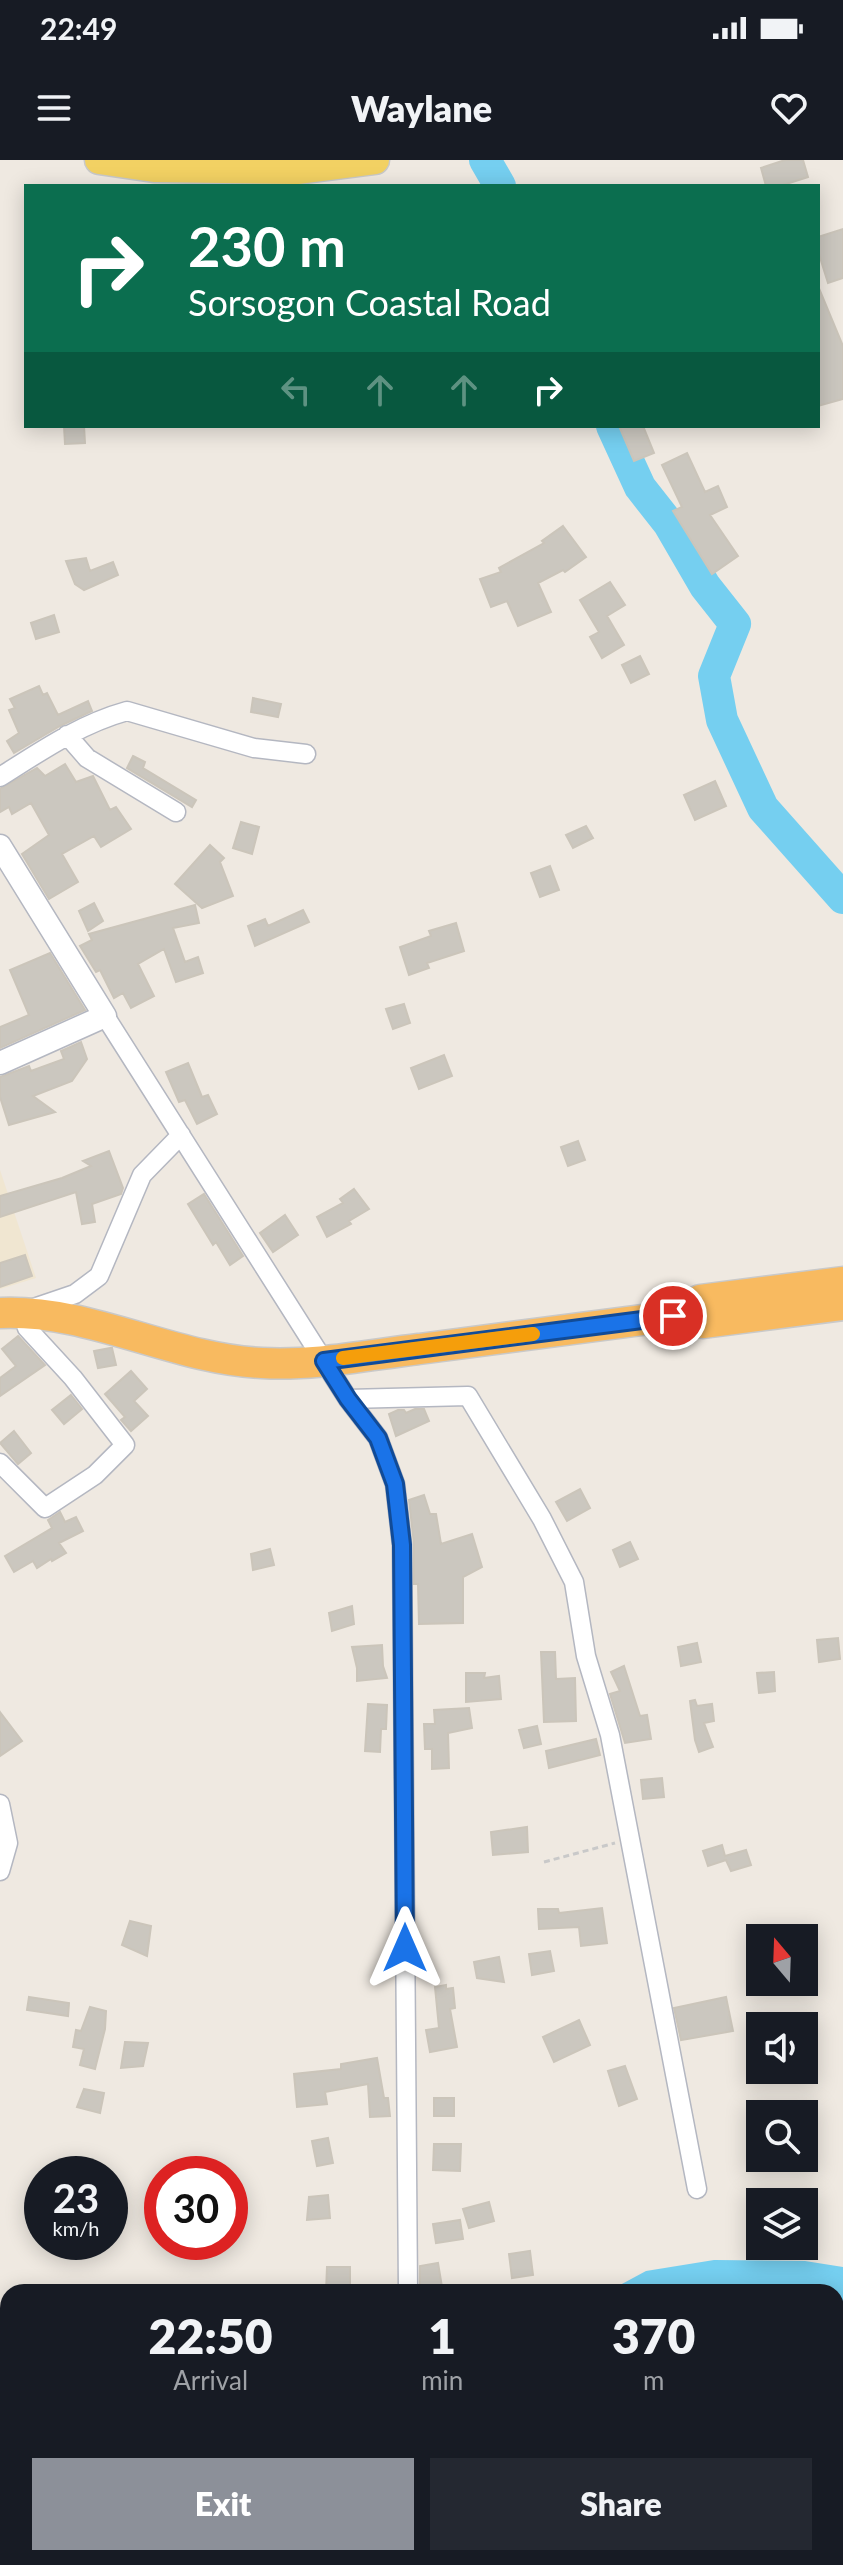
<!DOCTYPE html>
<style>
:root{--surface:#171b24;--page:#242831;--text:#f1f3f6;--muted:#9ea1a6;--accent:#8c9099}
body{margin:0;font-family:Lato,sans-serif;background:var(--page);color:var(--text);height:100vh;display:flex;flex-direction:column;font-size:30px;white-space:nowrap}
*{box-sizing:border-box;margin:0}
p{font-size:26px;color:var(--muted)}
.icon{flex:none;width:44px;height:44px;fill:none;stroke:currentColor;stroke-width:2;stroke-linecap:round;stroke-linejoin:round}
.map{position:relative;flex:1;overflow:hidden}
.side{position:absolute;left:0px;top:2124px;width:844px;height:282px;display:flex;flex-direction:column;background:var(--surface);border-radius:24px 24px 0 0;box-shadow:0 4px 20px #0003}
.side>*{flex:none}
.banner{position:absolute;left:24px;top:24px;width:796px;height:244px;border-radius:0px;box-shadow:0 4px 20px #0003;background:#0b6e4f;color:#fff;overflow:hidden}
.needle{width:52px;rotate:341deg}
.controls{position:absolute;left:746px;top:1764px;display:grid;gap:16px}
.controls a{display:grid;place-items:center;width:72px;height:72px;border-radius:0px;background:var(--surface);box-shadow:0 4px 20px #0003;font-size:40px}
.speed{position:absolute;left:24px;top:1996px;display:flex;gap:16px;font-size:40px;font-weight:700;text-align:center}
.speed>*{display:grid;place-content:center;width:104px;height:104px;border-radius:50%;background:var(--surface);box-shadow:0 4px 20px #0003;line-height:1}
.speed small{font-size:20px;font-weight:400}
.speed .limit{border:12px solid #d22;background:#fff;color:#111}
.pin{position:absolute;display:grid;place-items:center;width:68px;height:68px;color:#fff;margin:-34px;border:4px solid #fff;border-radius:50%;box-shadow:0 2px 8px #0007}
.me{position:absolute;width:88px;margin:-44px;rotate:0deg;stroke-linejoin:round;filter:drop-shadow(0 0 6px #0008)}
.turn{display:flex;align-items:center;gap:28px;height:168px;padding:0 32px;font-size:36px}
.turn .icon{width:104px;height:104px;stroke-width:2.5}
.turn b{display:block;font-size:56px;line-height:68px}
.lanes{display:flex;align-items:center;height:76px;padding:0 32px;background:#0003;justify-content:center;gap:40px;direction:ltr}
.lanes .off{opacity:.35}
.eta{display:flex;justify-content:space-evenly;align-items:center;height:136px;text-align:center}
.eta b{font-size:48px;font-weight:800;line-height:56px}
.cta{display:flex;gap:16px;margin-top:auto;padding:16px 32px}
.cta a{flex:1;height:92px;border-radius:0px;background:var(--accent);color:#fff;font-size:32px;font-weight:800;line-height:92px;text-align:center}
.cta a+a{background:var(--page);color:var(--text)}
.status{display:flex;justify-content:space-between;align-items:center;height:56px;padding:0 40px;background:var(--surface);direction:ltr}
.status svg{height:22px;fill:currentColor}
header{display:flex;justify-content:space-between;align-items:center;height:104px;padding:0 32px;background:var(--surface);font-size:36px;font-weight:800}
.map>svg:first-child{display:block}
</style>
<div class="status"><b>22:49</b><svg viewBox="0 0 49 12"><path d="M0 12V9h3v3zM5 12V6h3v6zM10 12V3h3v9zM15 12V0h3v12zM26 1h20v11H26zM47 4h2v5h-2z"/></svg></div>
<header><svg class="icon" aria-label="menu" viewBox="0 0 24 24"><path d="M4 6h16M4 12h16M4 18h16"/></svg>Waylane<svg class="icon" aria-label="heart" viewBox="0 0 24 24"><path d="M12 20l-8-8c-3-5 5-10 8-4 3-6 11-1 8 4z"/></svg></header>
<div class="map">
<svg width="843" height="2405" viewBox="0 0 843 2405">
<rect width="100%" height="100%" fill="#efe9e1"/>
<path fill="#f0e6d1" d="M 0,1010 L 36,1118 L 0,1129 Z"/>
<path fill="#75cff0" d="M 714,2100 L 805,2101 L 843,2107 L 843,2405 L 281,2405 L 281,2398 L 836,2398 L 836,2132 L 607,2132 L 646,2111 Z"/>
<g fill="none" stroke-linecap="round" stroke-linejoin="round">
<path stroke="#75cff0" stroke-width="32" d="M 485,0 L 500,26
M 612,266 L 640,327 L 669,364 L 705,426 L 735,464 L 714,516 L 722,560 L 763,648 L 843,738"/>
</g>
<path fill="#cbc7bf" stroke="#cbc5ba" stroke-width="2" d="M 785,0 L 803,0 L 808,17 L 780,26 L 766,26 L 761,8 Z
M 843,69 L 843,118 L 828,123 L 818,91 L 818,77 Z
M 818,126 L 843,186 L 843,239 L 818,246 Z
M 64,266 L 84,266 L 85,283 L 65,284 Z
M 619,266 L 643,266 L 654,293 L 634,301 Z
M 687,293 L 705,332 L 718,326 L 727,347 L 710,355 L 738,396 L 712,414 L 673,351 L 682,347 L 662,305 Z
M 563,366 L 586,397 L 565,412 L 563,410 L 538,423 L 551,452 L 518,466 L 507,441 L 491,447 L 480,419 L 501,412 L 499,408 L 544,383 L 542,381 Z
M 86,398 L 90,411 L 113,402 L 118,415 L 84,430 L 75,424 L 66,401 Z
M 610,422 L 625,445 L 607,456 L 624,485 L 602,498 L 590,477 L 599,472 L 580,440 Z
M 54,455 L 59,472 L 36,479 L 31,463 Z
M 640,496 L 649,514 L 631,523 L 622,505 Z
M 39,526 L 43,535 L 47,533 L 58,555 L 88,541 L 92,551 L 60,566 L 14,593 L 7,581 L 19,573 L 9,550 L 15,548 L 10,539 Z
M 253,538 L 281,544 L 278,557 L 251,552 Z
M 133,596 L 145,602 L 143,608 L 196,640 L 192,647 L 127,608 Z
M 65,604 L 76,622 L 93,616 L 110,650 L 116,647 L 131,669 L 101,687 L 94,676 L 62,694 L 78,722 L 49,739 L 22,694 L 49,675 L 31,643 L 12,654 L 9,647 L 0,652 L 0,629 L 37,608 L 45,616 Z
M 715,621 L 726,646 L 695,660 L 684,635 Z
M 241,662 L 259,667 L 252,694 L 233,688 Z
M 586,666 L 593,678 L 573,688 L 566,675 Z
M 210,685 L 224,698 L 220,702 L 233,736 L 202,748 L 175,724 Z
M 550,706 L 559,730 L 540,737 L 531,713 Z
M 94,743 L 103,761 L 88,771 L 79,751 Z
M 195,745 L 199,763 L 173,768 L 185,802 L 198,797 L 203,813 L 176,822 L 164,789 L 138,804 L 154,836 L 131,848 L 123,833 L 114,838 L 100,810 L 96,812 L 80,786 L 92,780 L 89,774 Z
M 303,750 L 309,762 L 255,786 L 248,766 L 265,759 L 268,766 Z
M 456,763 L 464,791 L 427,803 L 429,808 L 409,815 L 400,787 L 431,776 L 429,771 Z
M 50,793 L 85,850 L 0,888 L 0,867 L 29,855 L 10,810 Z
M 404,844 L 410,863 L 393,869 L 386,849 Z
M 81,882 L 87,899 L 72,921 L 33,936 L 55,952 L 9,965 L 0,937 L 0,917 L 29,906 L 31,911 L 64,899 L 61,891 Z
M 444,895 L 452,916 L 419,929 L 411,908 Z
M 188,903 L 202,937 L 208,935 L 217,954 L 197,964 L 185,940 L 179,942 L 166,912 Z
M 578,981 L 585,1000 L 568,1006 L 561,987 Z
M 109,991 L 123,1028 L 121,1034 L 92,1044 L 95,1062 L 82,1064 L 76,1032 L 0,1057 L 0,1036 L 62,1018 L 91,1006 L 83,1001 Z
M 354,1029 L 369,1049 L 349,1061 L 351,1064 L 327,1077 L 317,1057 L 343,1043 L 340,1039 Z
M 204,1034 L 243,1096 L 230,1105 L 216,1082 L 213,1085 L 188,1044 Z
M 285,1055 L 298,1075 L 273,1092 L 260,1073 Z
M 25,1095 L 32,1116 L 0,1127 L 0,1103 Z
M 18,1176 L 45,1205 L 0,1236 L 0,1218 L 16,1206 L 2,1189 Z
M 110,1188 L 112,1188 L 116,1205 L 98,1208 L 94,1191 Z
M 131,1211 L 147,1229 L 134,1241 L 148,1256 L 131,1271 L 121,1260 L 125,1257 L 105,1234 Z
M 71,1235 L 82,1249 L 64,1264 L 52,1250 Z
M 415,1249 L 424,1249 L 429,1261 L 396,1276 L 389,1254 L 398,1250 L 404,1250 L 406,1253 Z
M 14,1271 L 31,1293 L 18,1304 L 0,1283 Z
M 580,1329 L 590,1348 L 567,1361 L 556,1342 Z
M 424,1335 L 430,1354 L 436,1354 L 441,1384 L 472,1374 L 482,1407 L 463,1417 L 463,1463 L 419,1464 L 418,1424 L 414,1424 L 414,1384 L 409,1340 Z
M 60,1352 L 65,1362 L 76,1357 L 83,1371 L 59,1383 L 66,1393 L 52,1401 L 51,1399 L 37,1408 L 33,1401 L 14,1412 L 5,1396 L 52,1368 L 48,1360 Z
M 630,1382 L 638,1399 L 620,1407 L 613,1390 Z
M 270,1389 L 274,1405 L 253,1410 L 251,1394 Z
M 352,1446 L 354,1464 L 332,1471 L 329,1453 Z
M 838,1478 L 840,1499 L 819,1502 L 817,1480 Z
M 697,1483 L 701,1502 L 681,1506 L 678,1487 Z
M 382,1485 L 383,1506 L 387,1518 L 357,1521 L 357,1508 L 352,1487 Z
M 541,1492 L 555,1492 L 556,1519 L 575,1518 L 576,1561 L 544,1562 Z
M 624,1506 L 640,1556 L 647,1555 L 651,1579 L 625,1583 L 610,1534 L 620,1531 L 611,1512 Z
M 774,1512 L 775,1531 L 759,1533 L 757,1513 Z
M 466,1513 L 485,1513 L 484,1518 L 499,1516 L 501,1539 L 466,1542 Z
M 695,1540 L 697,1546 L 712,1544 L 714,1561 L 704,1563 L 713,1587 L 699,1592 L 695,1580 L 690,1541 Z
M 368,1544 L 387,1545 L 386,1569 L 381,1569 L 380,1592 L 365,1591 Z
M 469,1548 L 472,1568 L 448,1573 L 449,1608 L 432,1609 L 432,1589 L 425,1589 L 424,1564 L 435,1564 L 434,1550 Z
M 0,1552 L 22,1581 L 0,1596 Z
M 537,1566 L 541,1584 L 524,1588 L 519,1570 Z
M 596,1579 L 600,1595 L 549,1608 L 546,1591 Z
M 662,1618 L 664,1637 L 643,1639 L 641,1620 Z
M 527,1667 L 528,1692 L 493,1695 L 491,1672 Z
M 722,1685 L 725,1696 L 746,1690 L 751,1705 L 731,1711 L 726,1700 L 708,1706 L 703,1691 Z
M 602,1748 L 607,1783 L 581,1786 L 579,1767 L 539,1769 L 538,1749 L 558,1749 L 559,1753 Z
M 130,1761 L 151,1766 L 147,1796 L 122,1785 Z
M 550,1791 L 554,1811 L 532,1815 L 529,1794 Z
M 499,1797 L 504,1822 L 477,1818 L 474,1802 Z
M 446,1825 L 446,1829 L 453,1828 L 455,1848 L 450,1849 L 457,1887 L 430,1892 L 426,1870 L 439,1868 L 435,1827 Z
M 29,1837 L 69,1843 L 68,1856 L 27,1850 Z
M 726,1837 L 733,1871 L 681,1880 L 674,1848 Z
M 90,1847 L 106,1851 L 105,1869 L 95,1909 L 80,1905 L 84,1889 L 73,1887 L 76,1870 L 81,1871 Z
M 579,1860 L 590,1885 L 554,1902 L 543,1877 Z
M 125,1882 L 148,1883 L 143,1906 L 121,1908 Z
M 377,1898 L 384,1938 L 388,1938 L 390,1956 L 370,1957 L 368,1924 L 325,1932 L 327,1944 L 297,1947 L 294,1914 L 341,1909 L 341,1904 Z
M 625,1906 L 637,1939 L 619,1946 L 608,1911 Z
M 84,1929 L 104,1933 L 100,1953 L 77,1947 Z
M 434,1938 L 454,1938 L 454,1956 L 434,1956 Z
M 328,1978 L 333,2003 L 317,2006 L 312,1981 Z
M 434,1984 L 461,1984 L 460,2011 L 433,2010 Z
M 328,2035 L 330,2058 L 307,2060 L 309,2037 Z
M 489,2042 L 494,2061 L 469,2068 L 463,2049 Z
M 460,2060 L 463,2079 L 436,2083 L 433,2064 Z
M 530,2091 L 533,2115 L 512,2118 L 509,2094 Z
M 438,2103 L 442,2127 L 420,2130 L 420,2106 Z
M 327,2107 L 350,2107 L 350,2132 L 326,2132 Z"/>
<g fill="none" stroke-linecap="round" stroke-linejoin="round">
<g stroke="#b4b7c1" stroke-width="21">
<path id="minor" d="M 67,575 L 87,598 L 176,652
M 0,617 C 41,591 80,564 127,551 L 254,588 L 306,594
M 105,856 L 348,1239 L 378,1278 L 395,1324 L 402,1385 L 408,2132
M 348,1239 L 468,1236 L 542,1359 L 574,1422 L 586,1496 L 610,1575 L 697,2029
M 0,1303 L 45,1348 L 95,1315 L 125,1285 L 73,1218 L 27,1168 L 22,1152 L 75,1134 L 99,1116 L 142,1015 L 181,975
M 0,1644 L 8,1683 L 0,1711
M 0,2279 L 8,2281
M 227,2398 L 229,2405"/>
</g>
<g stroke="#b4b7c1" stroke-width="25">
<path id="tertiary" d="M 0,686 L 105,856 L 0,903"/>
</g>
<g stroke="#c9c9c9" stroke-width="31">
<path id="primary" d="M 99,0 L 154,8 L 297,10 L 375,0"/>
</g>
<g stroke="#c9c9c9" stroke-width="33">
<path id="trunk" d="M 0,1153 C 91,1149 172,1199 262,1203 C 314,1206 368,1195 419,1189 C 504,1178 589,1167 673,1156 L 703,1163 L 843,1145
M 673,1156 L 700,1140 L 843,1122"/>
</g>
<path stroke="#c9c9c9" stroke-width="3" stroke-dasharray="6 4" stroke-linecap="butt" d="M 544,1702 L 615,1683"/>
<use href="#minor" stroke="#fff" stroke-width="18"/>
<use href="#tertiary" stroke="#fff" stroke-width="22"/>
<use href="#primary" stroke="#f2d163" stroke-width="28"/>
<use href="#trunk" stroke="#f8ba60" stroke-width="30"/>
</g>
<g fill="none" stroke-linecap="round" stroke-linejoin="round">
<g stroke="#114b97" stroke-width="20">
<path id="route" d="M 405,1788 L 402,1385 L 395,1324 L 378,1278 L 348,1239 L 324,1201 L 673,1156"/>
</g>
<use href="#route" stroke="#1a73e8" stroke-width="14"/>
<path stroke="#f59e0b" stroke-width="14" d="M 343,1198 L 533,1174"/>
</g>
</svg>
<div class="controls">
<a><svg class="needle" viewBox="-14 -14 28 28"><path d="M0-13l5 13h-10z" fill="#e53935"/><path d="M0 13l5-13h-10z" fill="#9ea1a6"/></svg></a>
<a><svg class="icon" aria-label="sound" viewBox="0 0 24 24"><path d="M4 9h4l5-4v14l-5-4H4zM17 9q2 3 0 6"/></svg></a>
<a><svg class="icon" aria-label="search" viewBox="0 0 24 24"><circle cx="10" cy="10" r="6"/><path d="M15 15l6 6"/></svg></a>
<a><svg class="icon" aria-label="layers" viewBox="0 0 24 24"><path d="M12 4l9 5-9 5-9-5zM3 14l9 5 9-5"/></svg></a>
</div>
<div class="speed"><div>23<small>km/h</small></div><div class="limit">30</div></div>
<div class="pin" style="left:673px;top:1156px;background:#d93025"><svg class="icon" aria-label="arrive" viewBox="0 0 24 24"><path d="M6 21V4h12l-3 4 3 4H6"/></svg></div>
<svg class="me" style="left:405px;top:1788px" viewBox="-20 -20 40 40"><path d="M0-17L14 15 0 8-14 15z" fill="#1a73e8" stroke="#fff" stroke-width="4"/></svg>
<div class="banner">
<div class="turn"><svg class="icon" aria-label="right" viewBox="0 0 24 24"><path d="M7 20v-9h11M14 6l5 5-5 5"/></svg><div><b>230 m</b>Sorsogon Coastal Road</div></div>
<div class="lanes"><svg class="icon off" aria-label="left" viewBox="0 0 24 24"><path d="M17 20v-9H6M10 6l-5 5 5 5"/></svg><svg class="icon off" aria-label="ahead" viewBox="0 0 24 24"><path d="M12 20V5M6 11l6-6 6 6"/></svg><svg class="icon off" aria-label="ahead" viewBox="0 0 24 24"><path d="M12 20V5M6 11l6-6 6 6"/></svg><svg class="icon" aria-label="right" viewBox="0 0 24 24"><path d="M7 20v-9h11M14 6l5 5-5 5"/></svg></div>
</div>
<section class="side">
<div class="eta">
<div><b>22:50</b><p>Arrival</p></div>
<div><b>1</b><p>min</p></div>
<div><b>370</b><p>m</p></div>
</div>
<div class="cta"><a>Exit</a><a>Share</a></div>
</section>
</div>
